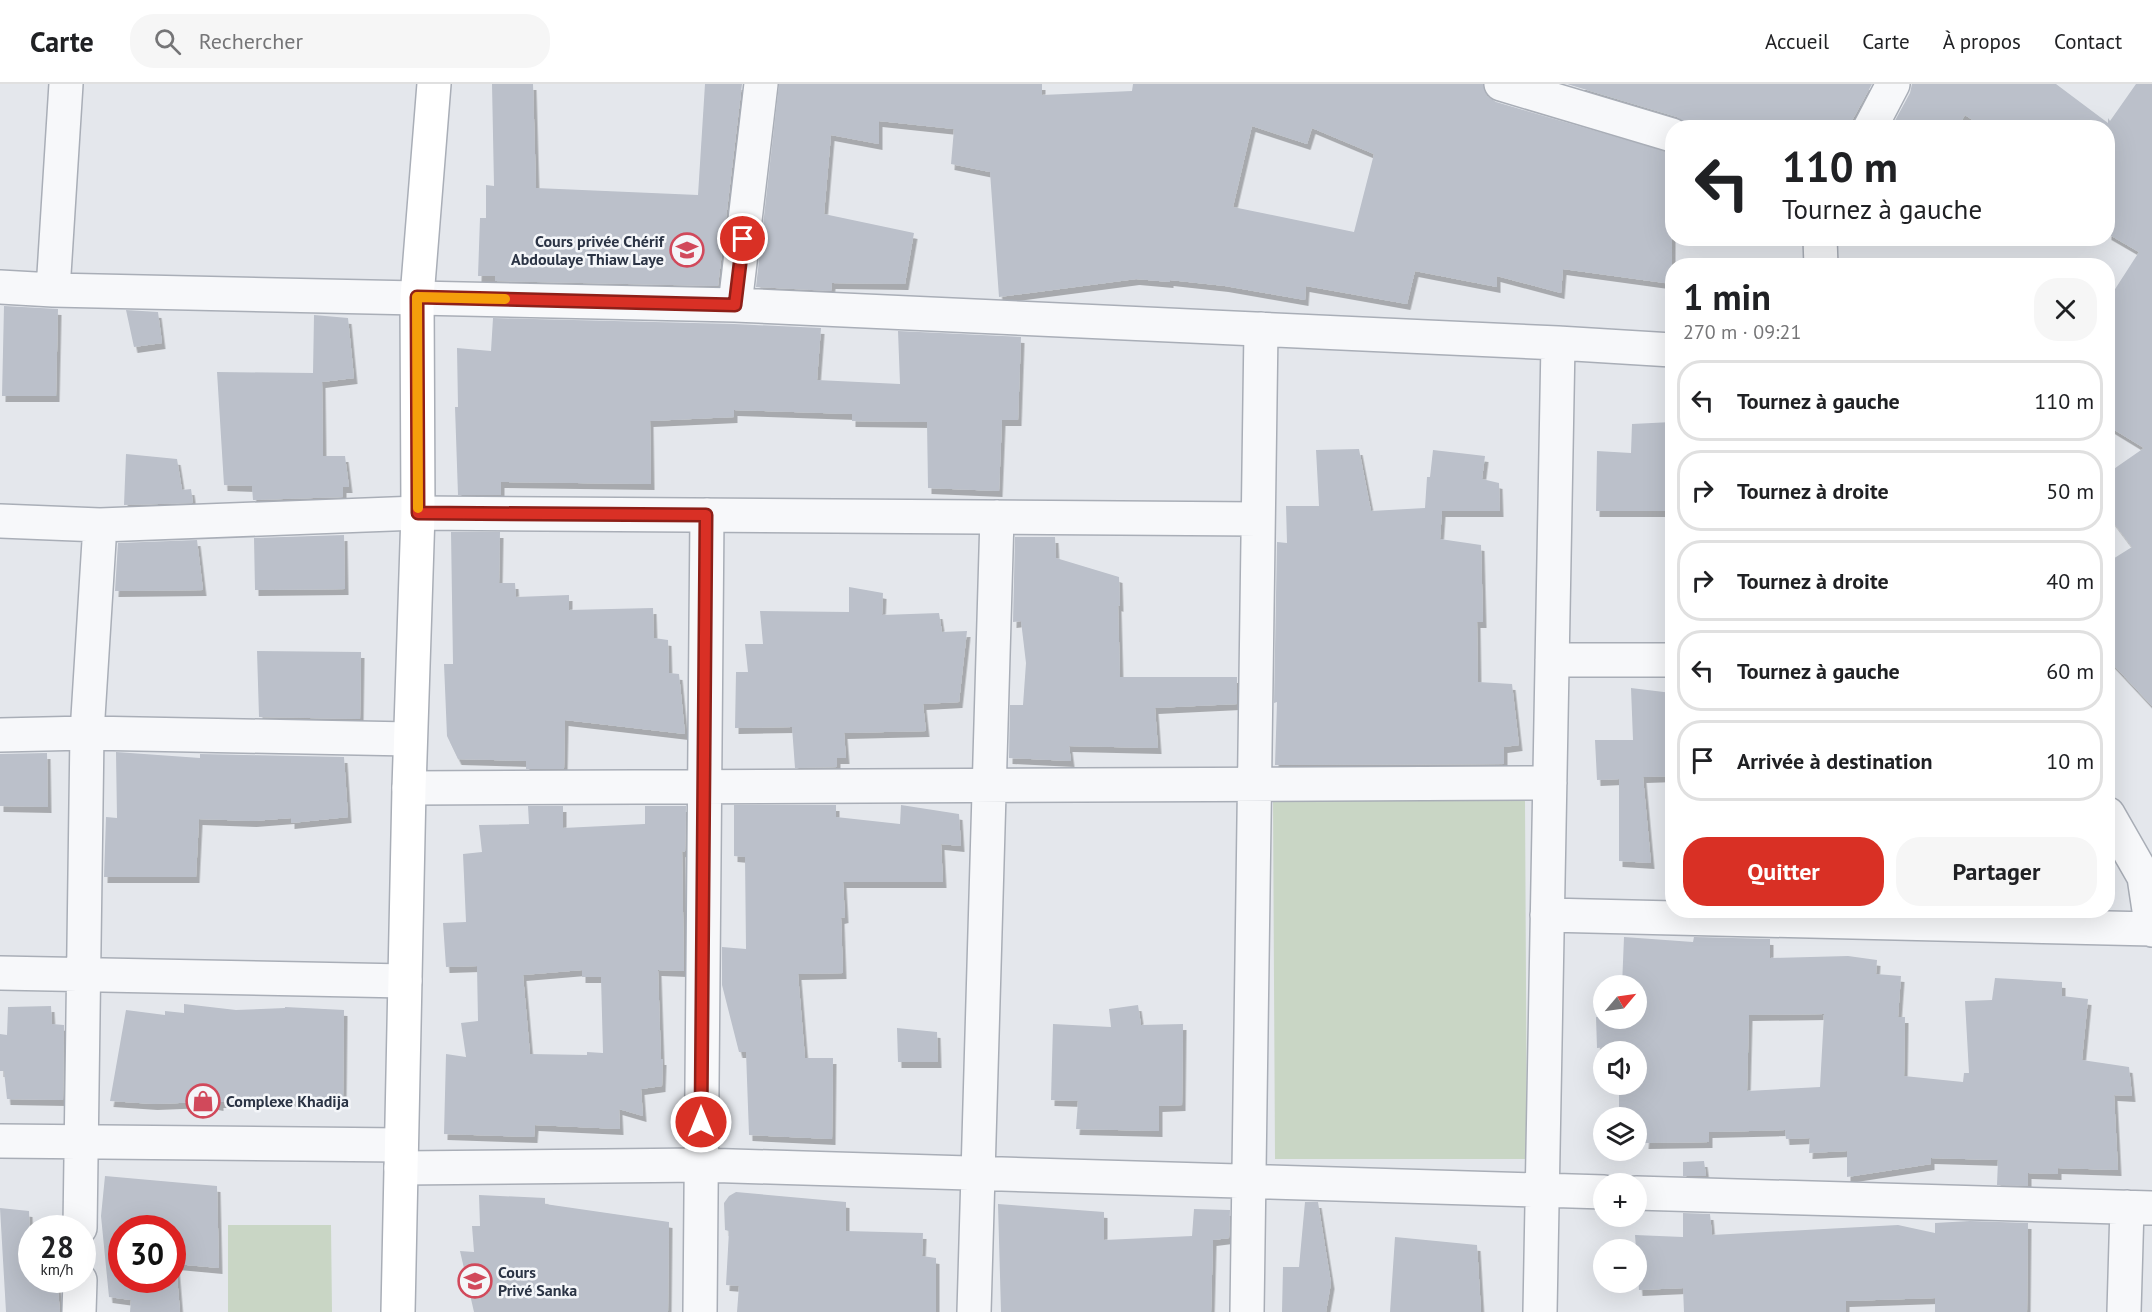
<!DOCTYPE html>
<html lang="fr">
<meta charset="utf-8">
<style>
:root{--surface:#fff;--page:#f6f6f6;--text:#202124;--muted:#757577;--line:#e0e0e0;--accent:#d93025}
body{margin:0;font-family:"PT Sans",sans-serif;background:var(--page);color:var(--text);height:100vh;display:flex;flex-direction:column;font-size:22px;white-space:nowrap}
*{box-sizing:border-box;margin:0}
p{font-size:20px;color:var(--muted)}
.icon{flex:none;width:33px;height:33px;fill:none;stroke:currentColor;stroke-width:2;stroke-linecap:round;stroke-linejoin:round}
.map{position:relative;flex:1;overflow:hidden}
.details{position:absolute;left:1665px;top:174px;width:450px;height:660px;display:flex;flex-direction:column;background:var(--surface);border-radius:24px;box-shadow:0 6px 24px #0002}
.details>*{flex:none}
.top-card{position:absolute;left:1665px;top:36px;width:450px;height:126px;border-radius:24px;box-shadow:0 6px 24px #0002;background:#fff;color:var(--text);overflow:hidden}
.needle{width:39px;rotate:61deg}
.controls{position:absolute;left:1593px;top:891px;display:grid;gap:12px}
.controls a{display:grid;place-items:center;width:54px;height:54px;border-radius:50%;background:var(--surface);box-shadow:0 6px 24px #0002;font-size:30px}
.speed{position:absolute;left:18px;top:1131px;display:flex;gap:12px;font-size:30px;font-weight:700;text-align:center}
.speed>*{display:grid;place-content:center;width:78px;height:78px;border-radius:50%;background:var(--surface);box-shadow:0 6px 24px #0002;line-height:1}
.speed small{font-size:15px;font-weight:400}
.speed .limit{border:9px solid #d22;background:#fff;color:#111}
.pin{position:absolute;display:grid;place-items:center;width:51px;height:51px;color:#fff;margin:-26px;border:3px solid #fff;border-radius:50%;box-shadow:0 2px 6px #0007}
.me{position:absolute;width:66px;margin:-33px;rotate:0deg;stroke-linejoin:round;filter:drop-shadow(0 0 4px #0008)}
.turn{display:flex;align-items:center;gap:21px;height:126px;padding:0 18px;font-size:27px}
.turn .icon{width:78px;height:78px;stroke-width:2.5}
.turn b{display:block;font-size:42px;line-height:51px}
.round{display:grid;place-items:center;flex:none;width:63px;height:63px;border-radius:24px;background:var(--page)}
.summary{display:flex;align-items:center;justify-content:space-between;height:102px;padding:0 18px}
h1{font-size:36px;font-weight:700;line-height:45px}
.cta{display:flex;gap:12px;margin-top:auto;padding:12px 18px}
.cta a{flex:1;height:69px;border-radius:24px;background:var(--accent);color:#fff;font-size:24px;font-weight:700;line-height:69px;text-align:center}
.cta a+a{background:var(--page);color:var(--text)}
ul{padding:0;list-style:none}
li{display:flex;align-items:center;gap:18px;height:81px;margin:0 12px 9px;padding:0 6px;border:3px solid var(--line);border-radius:24px}
li div{flex:1}
li b{display:block;font-size:22px}
li em{font-style:normal}
header{display:flex;align-items:center;gap:36px;box-sizing:border-box;height:84px;padding:0 30px;background:var(--surface);border-bottom:2px solid var(--line)}
header strong{font-size:28px}
nav{display:flex;gap:33px;margin-inline-start:auto;font-size:21px}
.search{width:420px;height:54px;background:var(--page);display:flex;align-items:center;gap:15px;box-sizing:border-box;padding:0 21px;border-radius:24px;color:var(--muted);font-size:22px}
.map>svg:first-child{display:block}
</style>
<header>
<strong>Carte</strong>
<div class="search"><svg class="icon" aria-label="search" viewBox="0 0 24 24"><circle cx="10" cy="10" r="6"/><path d="M15 15l6 6"/></svg>Rechercher</div>
<nav><a>Accueil</a><a>Carte</a><a>À propos</a><a>Contact</a></nav>
</header>
<div class="map">
<svg width="2152" height="1228" viewBox="0 0 2152 1228">
<defs>
<filter id="shadow"><feDropShadow dx="3.5" dy="6" stdDeviation="0" flood-color="#0004"/></filter>
</defs>
<rect width="100%" height="100%" fill="#e4e7ec"/>
<path fill="#c9d6c5" d="M 1273,716 L 1525,716 L 1527,1075 L 1275,1075 Z
M 228,1141 L 331,1141 L 332,1228 L 228,1228 Z"/>
<path fill="#bbc0ca" fill-rule="evenodd" filter="url(#shadow)" d="M 492,0 L 533,0 L 536,104 L 698,111 L 705,0 L 742,0 L 718,202 L 495,197 L 495,192 L 478,192 L 480,134 L 486,134 L 486,101 L 494,102 Z
M 779,0 L 1042,0 L 1042,11 L 1132,7 L 1133,0 L 1483,0 L 1487,12 L 1496,18 L 1672,69 L 1672,200 L 1563,185 L 1561,209 L 1497,192 L 1497,203 L 1415,187 L 1407,220 L 1306,202 L 1305,216 L 1225,202 L 1170,196 L 1170,198 L 1136,195 L 999,213 L 990,88 L 951,80 L 954,45 L 879,37 L 879,60 L 831,51 L 824,130 L 914,149 L 905,200 L 832,199 L 831,207 L 756,203 ZM 1252,42 L 1307,60 L 1312,44 L 1374,70 L 1354,148 L 1233,123 Z
M 1567,0 L 1872,0 L 1853,35 L 1851,44 L 1689,44 L 1685,38 L 1677,33 Z
M 1912,0 L 2056,0 L 2108,39 L 2108,34 L 2110,37 L 2136,0 L 2152,0 L 2152,622 L 2108,575 L 2108,478 L 2132,463 L 2108,431 L 2108,389 L 2144,364 L 2108,342 L 2108,216 L 2139,168 L 2108,150 L 2108,118 L 2117,96 L 2108,111 L 2108,44 L 1985,44 L 1965,31 L 1957,44 L 1891,44 L 1910,9 Z
M 4,222 L 58,225 L 56,312 L 2,312 Z
M 126,226 L 158,228 L 162,259 L 134,263 Z
M 314,231 L 348,234 L 354,294 L 322,298 L 323,372 L 345,372 L 349,403 L 343,403 L 343,413 L 253,416 L 252,402 L 224,401 L 217,288 L 313,289 Z
M 493,234 L 734,240 L 821,244 L 817,296 L 900,300 L 898,247 L 1021,253 L 1018,336 L 1002,336 L 999,407 L 928,404 L 927,338 L 852,337 L 852,330 L 734,326 L 734,333 L 650,337 L 651,400 L 501,398 L 501,411 L 458,411 L 455,323 L 458,323 L 457,264 L 491,267 Z
M 1672,338 L 1672,427 L 1596,427 L 1597,367 L 1631,369 L 1632,340 Z
M 1359,365 L 1371,427 L 1425,424 L 1427,393 L 1430,393 L 1433,366 L 1485,372 L 1482,395 L 1499,399 L 1500,427 L 1442,427 L 1440,455 L 1481,461 L 1483,538 L 1477,538 L 1478,598 L 1512,600 L 1519,661 L 1504,663 L 1504,680 L 1275,681 L 1277,618 L 1274,619 L 1277,458 L 1287,459 L 1286,422 L 1319,422 L 1316,366 Z
M 126,370 L 177,375 L 182,406 L 191,405 L 193,419 L 124,421 Z
M 451,448 L 500,448 L 499,499 L 515,499 L 516,513 L 569,511 L 569,526 L 653,524 L 654,554 L 668,556 L 669,589 L 679,590 L 685,650 L 565,636 L 564,685 L 526,685 L 526,677 L 458,675 L 447,652 L 444,580 L 453,580 Z
M 344,451 L 345,505 L 255,506 L 254,454 Z
M 1015,453 L 1055,453 L 1056,474 L 1119,493 L 1120,522 L 1118,521 L 1120,593 L 1237,593 L 1237,620 L 1155,624 L 1158,664 L 1069,662 L 1071,677 L 1009,674 L 1010,621 L 1023,621 L 1026,579 L 1021,537 L 1013,538 Z
M 197,456 L 203,506 L 115,507 L 118,459 Z
M 849,503 L 883,509 L 882,531 L 939,529 L 942,548 L 967,547 L 959,618 L 923,620 L 926,647 L 844,649 L 846,674 L 837,674 L 837,683 L 795,684 L 792,643 L 735,644 L 736,588 L 748,588 L 745,560 L 763,560 L 760,527 L 849,528 Z
M 257,567 L 361,568 L 360,635 L 259,633 Z
M 1631,604 L 1672,609 L 1672,692 L 1643,693 L 1651,779 L 1619,777 L 1619,695 L 1597,696 L 1595,656 L 1633,656 Z
M 116,668 L 200,674 L 200,670 L 344,673 L 348,733 L 291,739 L 291,734 L 253,737 L 199,735 L 196,793 L 104,793 L 106,733 L 117,734 Z
M 47,669 L 48,723 L 0,722 L 0,670 Z
M 734,721 L 836,721 L 836,733 L 900,740 L 901,721 L 959,730 L 961,762 L 941,760 L 943,798 L 843,798 L 845,833 L 841,834 L 843,889 L 798,890 L 805,974 L 833,974 L 832,1055 L 749,1051 L 746,968 L 739,968 L 722,901 L 722,863 L 746,865 L 745,773 L 734,772 Z
M 528,722 L 563,722 L 563,744 L 645,740 L 645,722 L 686,722 L 685,768 L 682,767 L 684,887 L 658,886 L 661,975 L 663,975 L 662,1002 L 641,1005 L 643,1032 L 619,1025 L 620,1045 L 535,1041 L 534,1053 L 444,1050 L 446,970 L 466,973 L 461,939 L 478,937 L 477,882 L 446,883 L 443,839 L 466,838 L 463,770 L 482,768 L 479,741 L 529,740 ZM 582,886 L 582,893 L 601,893 L 603,969 L 587,968 L 587,971 L 530,970 L 523,891 Z
M 1624,853 L 1693,858 L 1694,853 L 1770,855 L 1770,874 L 1848,872 L 1877,876 L 1876,890 L 1901,892 L 1898,933 L 1905,933 L 1904,992 L 1963,998 L 1964,989 L 1969,989 L 1965,917 L 1992,916 L 1995,894 L 2062,898 L 2062,912 L 2088,915 L 2082,976 L 2129,983 L 2132,1012 L 2114,1011 L 2118,1086 L 2058,1084 L 2058,1090 L 2028,1089 L 2028,1102 L 1997,1101 L 1998,1076 L 1931,1074 L 1931,1080 L 1847,1093 L 1847,1067 L 1809,1069 L 1810,1054 L 1786,1055 L 1785,1046 L 1709,1048 L 1709,1058 L 1645,1059 L 1646,1049 L 1636,1049 L 1636,1034 L 1619,1034 L 1619,1000 L 1636,1000 L 1636,968 L 1619,968 L 1619,962 L 1597,964 L 1596,933 L 1636,934 L 1636,902 L 1622,902 ZM 1824,930 L 1820,1003 L 1747,1007 L 1749,931 Z
M 184,920 L 236,926 L 285,924 L 285,923 L 344,926 L 343,1016 L 220,1018 L 220,1021 L 204,1018 L 154,1020 L 110,1017 L 126,926 L 165,931 L 165,927 L 184,929 Z
M 1138,921 L 1141,941 L 1183,940 L 1182,1021 L 1159,1022 L 1159,1047 L 1076,1045 L 1078,1017 L 1051,1016 L 1053,940 L 1111,943 L 1109,925 Z
M 51,922 L 52,940 L 64,941 L 63,1016 L 7,1015 L 4,987 L 0,987 L 0,950 L 7,951 L 8,923 Z
M 897,944 L 937,948 L 938,978 L 898,978 Z
M 1704,1077 L 1706,1092 L 1683,1092 L 1683,1078 Z
M 105,1092 L 217,1102 L 219,1184 L 176,1180 L 180,1228 L 130,1228 L 131,1216 L 109,1213 L 101,1132 ZM 122,1144 L 172,1144 L 172,1196 L 122,1196 Z
M 736,1108 L 846,1118 L 846,1147 L 923,1149 L 922,1172 L 936,1174 L 936,1228 L 737,1228 L 739,1202 L 726,1201 L 729,1147 L 725,1146 L 724,1119 L 729,1112 Z
M 479,1111 L 545,1114 L 545,1120 L 669,1138 L 668,1228 L 474,1228 L 460,1167 L 474,1168 L 472,1142 L 480,1142 Z
M 1305,1118 L 1318,1118 L 1331,1199 L 1326,1228 L 1282,1228 L 1283,1183 L 1299,1183 Z
M 998,1120 L 1104,1128 L 1104,1156 L 1192,1152 L 1194,1125 L 1230,1126 L 1229,1154 L 1213,1156 L 1211,1228 L 1001,1228 Z
M 0,1124 L 29,1127 L 32,1196 L 57,1196 L 60,1228 L 6,1228 Z
M 1683,1129 L 1710,1130 L 1712,1151 L 1898,1141 L 1935,1149 L 1935,1139 L 1970,1137 L 2028,1139 L 2027,1228 L 1935,1228 L 1935,1214 L 1846,1217 L 1846,1228 L 1684,1228 L 1683,1204 L 1639,1206 L 1635,1151 L 1683,1153 Z
M 1395,1153 L 1477,1161 L 1481,1228 L 1390,1228 Z"/>
<g fill="none" stroke-linecap="round" stroke-linejoin="round">
<g stroke="#a9aeb7" stroke-width="36">
<path id="street" d="M 1501,0 L 1672,51
M 1870,44 L 1893,0
M 1820,154 L 1821,182
M 0,203 L 53,206 L 735,221 L 1558,259 L 1672,266
M 53,206 L 66,0
M 735,221 L 761,0
M 0,437 L 100,441 L 418,429 L 1258,435
M 1552,576 L 1672,576
M 0,651 L 87,649 L 410,655
M 409,704 L 1550,699
M 2108,730 L 2144,793 L 2152,846
M 1547,831 L 2152,845
M 0,889 L 405,897
M 0,1057 L 401,1061
M 401,1084 L 701,1081 L 1604,1108
M 1636,1109 L 2152,1124
M 80,1144 L 87,649 L 100,441
M 79,1228 L 80,1196
M 700,1228 L 707,431
M 974,1228 L 997,433
M 1247,1228 L 1261,245
M 1540,1228 L 1558,259
M 2124,1228 L 2127,1123"/>
</g>
<g stroke="#a9aeb7" stroke-width="36">
<path id="secondary" d="M 398,1228 L 409,704 L 418,429 L 417,213 L 434,0"/>
</g>
<use href="#street" stroke="#f7f8fa" stroke-width="33"/>
<use href="#secondary" stroke="#fff" stroke-width="33"/>
</g>
<g fill="none" stroke-linecap="round" stroke-linejoin="round">
<g stroke="#8d1f18" stroke-width="15">
<path id="route" d="M 701,1038 L 706,431 L 418,429 L 417,213 L 735,221 L 743,155"/>
</g>
<use href="#route" stroke="#d93025" stroke-width="10"/>
<path stroke="#f59e0b" stroke-width="10" d="M 418,424 L 417,213 L 505,215"/>
</g>
<defs>
<g id="school-ring" transform="scale(1.725)"><circle r="9.5" fill="#f4f6f9" stroke="#d1495b" stroke-width="1.5"/><path d="M0-5L7-2L0 1L-7-2ZM-4 1L0 2.5L4 1V4Q0 6-4 4Z" fill="#d1495b"/></g>
<g id="shop-ring" transform="scale(1.725)"><circle r="9.5" fill="#f4f6f9" stroke="#d1495b" stroke-width="1.5"/><path d="M-5-2.5h2.3a2.7 3.5 0 0 1 5.4 0H5L5.5 6h-11ZM-1.5-2.5h3a1.5 2.3 0 0 0-3 0Z" fill="#d1495b"/></g>
</defs>
<g fill-rule="evenodd">
<use href="#school-ring" x="687" y="166"/>
<use href="#shop-ring" x="203" y="1017"/>
<use href="#school-ring" x="475" y="1197"/>
</g>
<g text-anchor="middle" dominant-baseline="central" stroke-width="5" stroke-linejoin="round" paint-order="stroke">
<g font-size="16" font-weight="bold" fill="#2b3445" stroke="#f4f6f9" text-anchor="start">
<text x="664" y="157" text-anchor="end">Cours privée Chérif<tspan x="664" dy="18">Abdoulaye Thiaw Laye</tspan></text>
<text x="226" y="1017">Complexe Khadija</text>
<text x="498" y="1188">Cours<tspan x="498" dy="18">Privé Sanka</tspan></text>
</g>
</g>
</svg>
<div class="controls">
<a><svg class="needle" viewBox="-14 -14 28 28"><path d="M0-13l5 13h-10z" fill="#e53935"/><path d="M0 13l5-13h-10z" fill="#757577"/></svg></a>
<a><svg class="icon" aria-label="sound" viewBox="0 0 24 24"><path d="M4 9h4l5-4v14l-5-4H4zM17 9q2 3 0 6"/></svg></a>
<a><svg class="icon" aria-label="layers" viewBox="0 0 24 24"><path d="M12 4l9 5-9 5-9-5zM3 14l9 5 9-5"/></svg></a>
<a>+</a>
<a>−</a>
</div>
<div class="speed"><div>28<small>km/h</small></div><div class="limit">30</div></div>
<div class="pin" style="left:743px;top:155px;background:#d93025"><svg class="icon" aria-label="arrive" viewBox="0 0 24 24"><path d="M6 21V4h12l-3 4 3 4H6"/></svg></div>
<svg class="me" style="left:701px;top:1038px" viewBox="-20 -20 40 40"><circle r="17" fill="#d93025" stroke="#fff" stroke-width="3"/><path d="M0-11L8 9 0 5-8 9z" fill="#fff"/></svg>
<div class="top-card">
<div class="turn"><svg class="icon" aria-label="left" viewBox="0 0 24 24"><path d="M17 20v-9H6M10 6l-5 5 5 5"/></svg><div><b>110 m</b>Tournez à gauche</div></div>
</div>
<section class="details">
<div class="summary"><div><h1>1 min</h1><p>270 m · 09:21</p></div><a class="round"><svg class="icon" aria-label="close" viewBox="0 0 24 24"><path d="M6 6l12 12M18 6L6 18"/></svg></a></div>
<ul>
<li><svg class="icon" aria-label="left" viewBox="0 0 24 24"><path d="M17 20v-9H6M10 6l-5 5 5 5"/></svg><div><b>Tournez à gauche</b></div><em>110 m</em></li>
<li><svg class="icon" aria-label="right" viewBox="0 0 24 24"><path d="M7 20v-9h11M14 6l5 5-5 5"/></svg><div><b>Tournez à droite</b></div><em>50 m</em></li>
<li><svg class="icon" aria-label="right" viewBox="0 0 24 24"><path d="M7 20v-9h11M14 6l5 5-5 5"/></svg><div><b>Tournez à droite</b></div><em>40 m</em></li>
<li><svg class="icon" aria-label="left" viewBox="0 0 24 24"><path d="M17 20v-9H6M10 6l-5 5 5 5"/></svg><div><b>Tournez à gauche</b></div><em>60 m</em></li>
<li><svg class="icon" aria-label="arrive" viewBox="0 0 24 24"><path d="M6 21V4h12l-3 4 3 4H6"/></svg><div><b>Arrivée à destination</b></div><em>10 m</em></li>
</ul>
<div class="cta"><a>Quitter</a><a>Partager</a></div>
</section>
</div>
